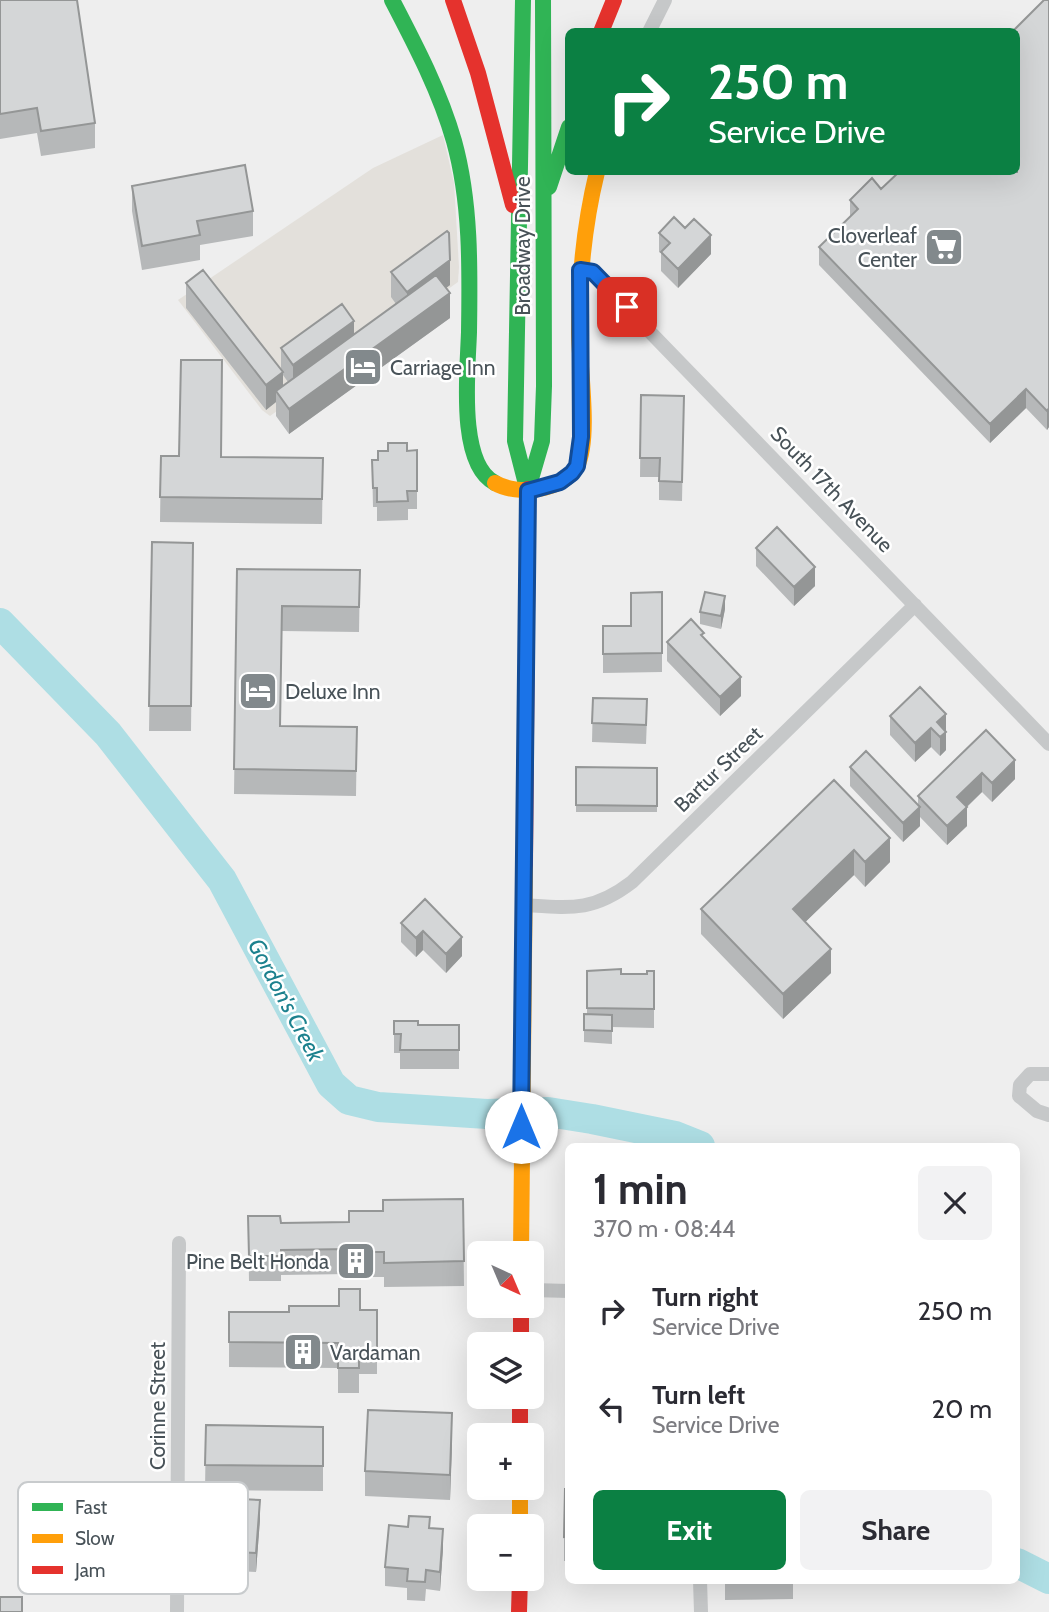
<!DOCTYPE html>
<meta charset="utf-8">
<style>
:root{--surface:#fff;--page:#f2f2f3;--text:#2b2b33;--muted:#7c7c81;--accent:#0b8043}
body{margin:0;font-family:Cabin,sans-serif;background:var(--page);color:var(--text);height:100vh;display:flex;flex-direction:column;font-size:26px;white-space:nowrap}
*{box-sizing:border-box;margin:0}
p{font-size:23px;color:var(--muted)}
.icon{flex:none;width:38px;height:38px;fill:none;stroke:currentColor;stroke-width:2;stroke-linecap:round;stroke-linejoin:round}
.map{position:relative;flex:1;overflow:hidden}
.details{position:absolute;left:565px;top:1143px;width:455px;height:441px;display:flex;flex-direction:column;background:var(--surface);border-radius:10px;box-shadow:0 7px 28px #0002}
.details>*{flex:none}
.top-card{position:absolute;left:565px;top:28px;width:455px;height:147px;border-radius:10px;box-shadow:0 7px 28px #0002;background:#0b8043;color:#fff;overflow:hidden}
.needle{width:46px;rotate:136deg}
.fabs{position:absolute;left:467px;top:1241px;display:grid;gap:14px}
.fabs a{display:grid;place-items:center;width:77px;height:77px;border-radius:10px;background:var(--surface);box-shadow:0 7px 28px #0002;font-size:35px}
.pin{position:absolute;display:grid;place-items:center;width:60px;height:60px;color:#fff;margin:-30px;border-radius:14px;box-shadow:0 4px 10px #0006}
.me{position:absolute;width:77px;margin:-38px;rotate:0deg;stroke-linejoin:round;filter:drop-shadow(0 0 5px #0008)}
.turn{display:flex;align-items:center;gap:24px;height:147px;padding:0 28px;font-size:32px}
.turn .icon{width:91px;height:91px;stroke-width:2.5}
.turn b{display:block;font-size:49px;line-height:60px}
.round{display:grid;place-items:center;flex:none;width:74px;height:74px;border-radius:10px;background:var(--page)}
.headline{display:flex;align-items:center;justify-content:space-between;height:119px;padding:0 28px}
h1{font-size:42px;font-weight:800;line-height:52px}
.primary-button{display:flex;gap:14px;margin-top:auto;padding:14px 28px}
.primary-button a{flex:1;height:80px;border-radius:10px;background:var(--accent);color:#fff;font-size:28px;font-weight:800;line-height:80px;text-align:center}
.primary-button a+a{background:var(--page);color:var(--text)}
ul{padding:0;list-style:none}
li{display:flex;align-items:center;gap:21px;height:98px;padding:0 28px}
li div{flex:1}
li b{display:block;font-size:26px}
li em{font-style:normal}
.map>svg:first-child{display:block}
</style>
<div class="map">
<svg width="1049" height="1612" viewBox="0 0 1049 1612">
<rect width="100%" height="100%" fill="#eee"/>
<path fill="#e3e0db" d="M 443,135 L 454,183 L 459,267 L 458,282 L 270,416 L 262,410 L 178,300 L 373,168 Z"/>
<g fill="none" stroke-linecap="round" stroke-linejoin="round">
<path stroke="#aedee4" stroke-width="30" d="M 0,623 L 108,734 L 222,880 L 331,1084 L 349,1100 L 378,1107 L 487,1114 L 548,1112 L 592,1119 L 675,1136 L 700,1146
M 1017,1563 L 1049,1579"/>
<path stroke="#c6c8c9" stroke-width="14" d="M 649,32 L 665,0
M 580,270 L 592,272 L 1049,744
M 524,905 C 570,908 593,912 632,882 L 915,605
M 1049,1074 L 1030,1074 L 1020,1085 L 1019,1096 L 1037,1111 L 1049,1115
M 532,1290 L 569,1291
M 700,1580 L 701,1612
M 177,1612 L 179,1243"/>
<path stroke="#30b455" stroke-width="16" d="M 392,0 C 416,46 440,92 454,141 C 471,202 470,269 469,332 C 468,368 457,464 495,483
M 523,0 L 515,441 L 527,488
M 549,187 L 569,127
M 528,489 L 542,441 L 544,386 L 543,0"/>
<path stroke="#ff9f0a" stroke-width="16" d="M 495,483 C 517,496 564,491 577,466 C 591,438 579,364 579,332 C 579,278 584,225 597,172
M 521,1253 L 525,864
M 520,1488 L 520,1526"/>
<path stroke="#e5322d" stroke-width="16" d="M 453,0 L 478,73 L 513,205
M 601,32 L 614,0
M 525,864 L 528,489
M 521,1306 L 521,1344
M 520,1396 L 520,1435
M 519,1612 L 520,1578"/>
</g>
<path fill="#b6b8b9" fill-rule="evenodd" d="M 0,0 L 95,123 L 95,148 L 41,156 L 37,133 L 0,139 Z
M 1049,0 L 1049,427 L 1047,430 L 1026,408 L 990,443 L 819,265 L 819,247 L 850,217 L 850,200 L 1017,172 Z
M 132,186 L 253,211 L 253,236 L 200,245 L 200,260 L 142,270 L 132,211 Z
M 659,233 L 711,254 L 678,288 L 661,271 L 661,253 L 659,252 Z
M 391,272 L 450,285 L 446,288 L 450,318 L 289,434 L 276,416 L 276,402 L 266,410 L 186,308 L 186,283 L 281,369 L 281,348 L 354,334 L 396,304 L 391,297 ZM 283,375 L 288,382 L 283,386 Z
M 641,395 L 684,396 L 682,501 L 659,500 L 659,477 L 640,477 Z
M 417,450 L 417,509 L 408,509 L 408,520 L 377,521 L 377,507 L 373,507 L 372,460 L 378,460 L 407,451 Z
M 161,456 L 323,458 L 322,524 L 160,522 Z
M 152,542 L 193,543 L 191,731 L 149,731 Z
M 756,548 L 815,586 L 794,606 L 756,566 Z
M 237,569 L 360,570 L 359,632 L 282,631 L 280,726 L 357,727 L 356,796 L 234,794 Z
M 662,592 L 662,672 L 603,673 L 603,626 L 631,626 Z
M 725,609 L 721,629 L 700,624 L 700,612 Z
M 704,638 L 741,696 L 720,716 L 667,661 L 667,642 Z
M 593,698 L 647,718 L 646,744 L 592,742 Z
M 946,714 L 946,750 L 940,756 L 931,747 L 915,762 L 890,735 L 890,716 Z
M 986,730 L 1015,779 L 992,802 L 982,792 L 967,807 L 967,826 L 947,845 L 920,817 L 920,826 L 903,842 L 850,786 L 850,767 L 918,805 L 918,796 Z
M 576,767 L 657,768 L 657,812 L 576,812 Z
M 834,780 L 890,862 L 865,887 L 854,875 L 805,922 L 831,973 L 783,1019 L 701,934 L 701,909 Z
M 425,899 L 462,956 L 446,973 L 423,950 L 416,957 L 401,942 L 401,923 Z
M 587,971 L 621,974 L 647,974 L 654,971 L 654,1028 L 612,1027 L 612,1044 L 584,1042 L 584,1014 L 587,1014 Z
M 394,1021 L 418,1025 L 459,1025 L 459,1069 L 400,1069 L 400,1053 L 394,1053 Z
M 463,1199 L 464,1286 L 384,1287 L 384,1277 L 349,1277 L 349,1274 L 281,1275 L 281,1281 L 249,1281 L 248,1216 L 281,1223 L 349,1222 L 383,1211 Z
M 360,1310 L 377,1335 L 377,1374 L 359,1374 L 359,1393 L 338,1393 L 338,1368 L 229,1367 L 229,1312 L 289,1312 Z
M 206,1425 L 323,1427 L 323,1491 L 205,1490 Z
M 452,1438 L 450,1500 L 365,1496 L 365,1471 Z
M 569,1489 L 569,1561 L 564,1561 L 564,1537 Z
M 260,1519 L 256,1572 L 195,1569 L 195,1550 Z
M 430,1528 L 443,1548 L 440,1591 L 426,1589 L 425,1601 L 407,1600 L 407,1588 L 385,1586 L 385,1567 Z
M 599,1580 L 649,1580 L 649,1582 L 599,1583 Z
M 725,1580 L 793,1580 L 793,1599 L 725,1600 Z"/>
<path fill="#949696" d="M 711,235 L 711,254 L 678,288 L 678,269 Z
M 450,260 L 450,285 L 407,317 L 407,292 Z
M 450,293 L 450,318 L 289,434 L 289,409 Z
M 354,321 L 354,346 L 293,390 L 293,365 Z
M 283,372 L 283,397 L 276,391 L 276,402 L 266,410 L 266,385 Z
M 1026,389 L 1026,408 L 990,443 L 990,424 Z
M 1049,408 L 1049,427 L 1047,430 L 1047,411 Z
M 815,567 L 815,586 L 794,606 L 794,587 Z
M 725,596 L 725,609 L 721,629 L 721,616 Z
M 741,677 L 741,696 L 720,716 L 720,697 Z
M 946,714 L 946,750 L 940,756 L 940,737 L 937,722 Z
M 931,728 L 931,747 L 915,762 L 915,743 Z
M 1015,760 L 1015,779 L 992,802 L 992,783 Z
M 982,773 L 982,792 L 957,816 L 957,797 Z
M 920,807 L 920,826 L 903,842 L 903,823 Z
M 967,807 L 967,826 L 947,845 L 947,826 Z
M 890,838 L 890,862 L 865,887 L 865,862 Z
M 854,850 L 854,875 L 793,934 L 793,909 Z
M 423,931 L 423,950 L 416,957 L 416,938 Z
M 462,937 L 462,956 L 446,973 L 446,954 Z
M 831,949 L 831,973 L 783,1019 L 783,994 Z
M 452,1413 L 452,1438 L 450,1500 L 450,1475 Z
M 260,1500 L 260,1519 L 256,1572 L 256,1553 Z
M 443,1529 L 443,1548 L 440,1591 L 440,1572 Z"/>
<path fill="#d4d6d7" stroke="#949696" stroke-width="2" d="M 0,0 L 77,0 L 95,123 L 41,131 L 37,108 L 0,114 Z
M 1044,0 L 1049,0 L 1049,408 L 1047,411 L 1026,389 L 990,424 L 819,247 L 858,209 L 850,200 L 872,178 L 881,189 L 899,172 L 1017,172 L 1017,32 L 1012,32 Z
M 245,165 L 253,211 L 197,221 L 200,235 L 142,246 L 132,186 Z
M 674,217 L 685,228 L 694,219 L 711,235 L 678,269 L 661,252 L 670,243 L 659,233 Z
M 447,231 L 449,233 L 450,260 L 407,292 L 391,272 Z
M 203,270 L 283,372 L 266,385 L 186,283 Z
M 436,275 L 450,293 L 289,409 L 276,391 Z
M 342,304 L 354,321 L 293,365 L 281,348 Z
M 181,360 L 222,360 L 221,457 L 323,458 L 322,499 L 160,497 L 161,456 L 179,456 Z
M 641,395 L 684,396 L 682,482 L 659,481 L 660,458 L 640,458 Z
M 388,443 L 407,443 L 407,451 L 417,450 L 417,491 L 407,491 L 408,501 L 377,502 L 377,488 L 373,488 L 372,460 L 378,460 L 378,451 L 388,451 Z
M 777,527 L 815,567 L 794,587 L 756,548 Z
M 152,542 L 193,543 L 191,706 L 149,706 Z
M 237,569 L 360,570 L 359,607 L 282,606 L 280,726 L 357,727 L 356,771 L 234,769 Z
M 662,592 L 662,653 L 603,654 L 603,626 L 631,626 L 631,593 Z
M 705,592 L 725,596 L 721,616 L 700,612 Z
M 691,619 L 704,633 L 701,635 L 741,677 L 720,697 L 667,642 Z
M 920,687 L 946,714 L 937,722 L 946,732 L 940,737 L 931,728 L 915,743 L 890,716 Z
M 593,698 L 647,699 L 646,725 L 592,723 Z
M 986,730 L 1015,760 L 992,783 L 982,773 L 957,797 L 967,807 L 947,826 L 918,796 Z
M 866,751 L 920,807 L 903,823 L 850,767 Z
M 576,767 L 657,768 L 657,806 L 576,805 Z
M 834,780 L 890,838 L 865,862 L 854,850 L 793,909 L 831,949 L 783,994 L 701,909 Z
M 425,899 L 462,937 L 446,954 L 423,931 L 416,938 L 401,923 Z
M 621,969 L 621,974 L 647,974 L 647,971 L 654,971 L 654,1009 L 587,1008 L 587,971 Z
M 584,1014 L 612,1015 L 612,1031 L 584,1030 Z
M 394,1021 L 418,1021 L 418,1025 L 459,1025 L 459,1050 L 400,1050 L 401,1034 L 394,1034 Z
M 463,1199 L 464,1261 L 384,1263 L 384,1252 L 349,1252 L 349,1249 L 281,1250 L 281,1256 L 249,1256 L 248,1216 L 280,1216 L 281,1223 L 349,1222 L 349,1211 L 383,1211 L 383,1200 Z
M 339,1289 L 360,1289 L 360,1310 L 377,1310 L 377,1349 L 359,1349 L 359,1368 L 338,1368 L 338,1343 L 229,1342 L 229,1312 L 289,1312 L 289,1306 L 339,1306 Z
M 368,1410 L 452,1413 L 450,1475 L 365,1471 Z
M 206,1425 L 323,1427 L 323,1466 L 205,1465 Z
M 565,1489 L 569,1489 L 569,1536 L 564,1537 Z
M 199,1497 L 260,1500 L 256,1553 L 195,1550 Z
M 409,1516 L 430,1517 L 429,1528 L 443,1529 L 440,1572 L 426,1570 L 425,1582 L 407,1581 L 408,1569 L 385,1567 L 389,1525 L 408,1527 Z
M 725,1580 L 793,1580 L 725,1581 Z
M 0,1597 L 22,1597 L 22,1612 L 0,1612 Z"/>
<g fill="none" stroke-linecap="round" stroke-linejoin="round">
<g stroke="#114b97" stroke-width="18">
<path id="route" d="M 521,1127 L 528,491 L 560,482 L 572,473 L 577,466 L 581,437 L 580,270 L 593,272 L 627,307"/>
</g>
<use href="#route" stroke="#1a73e8" stroke-width="12"/>
</g>
<defs>
<g id="supermarket-square" transform="scale(2.0125)"><rect x="-9" y="-9" width="18" height="18" rx="4" fill="#82898c" stroke="#fff"/><path d="M-6-5.5h2.5l.6 2H6L4.5 2H-2.5L-4.4-4H-6ZM-1.5 3.2a1.3 1.3 0 1 0 .1 0ZM3 3.2a1.3 1.3 0 1 0 .1 0Z" fill="#fff"/></g>
<g id="hotel-square" transform="scale(2.0125)"><rect x="-9" y="-9" width="18" height="18" rx="4" fill="#82898c" stroke="#fff"/><path d="M-6-4.5h1.5V1H6V5H4.5V3h-9V5H-6ZM-4 0a1.8 1.8 0 1 1 3.6 0ZM.5 0V-2.5h3Q6-2.5 6 0Z" fill="#fff"/></g>
<g id="building-square" transform="scale(2.0125)"><rect x="-9" y="-9" width="18" height="18" rx="4" fill="#82898c" stroke="#fff"/><path d="M-4-6H4V6H1V3H-1V6H-4ZM-2.5-4.3h1.7v1.8h-1.7ZM.8-4.3h1.7v1.8H.8ZM-2.5-1h1.7V.8h-1.7ZM.8-1h1.7V.8H.8Z" fill="#fff"/></g>
</defs>
<g fill-rule="evenodd">
<use href="#supermarket-square" x="944" y="247"/>
<use href="#hotel-square" x="363" y="367"/>
<use href="#hotel-square" x="258" y="691"/>
<use href="#building-square" x="356" y="1261"/>
<use href="#building-square" x="303" y="1352"/>
</g>
<g text-anchor="middle" dominant-baseline="central" stroke-width="5" stroke-linejoin="round" paint-order="stroke">
<g font-size="21" fill="#485258" stroke="#fff" text-anchor="start">
<text x="917" y="235" text-anchor="end">Cloverleaf<tspan x="917" dy="24">Center</tspan></text>
<text x="390" y="367">Carriage Inn</text>
<text x="285" y="691">Deluxe Inn</text>
<text x="329" y="1261" text-anchor="end">Pine Belt Honda</text>
<text x="330" y="1352">Vardaman</text>
</g>
<g font-size="21" fill="#485258" stroke="#fff">
<text transform="translate(522 246) rotate(-90)">Broadway Drive</text>
<text transform="translate(832 489) rotate(46)">South 17th Avenue</text>
<text transform="translate(718 769) rotate(-44)">Bartur Street</text>
<text transform="translate(157 1406) rotate(-90)">Corinne Street</text>
</g>
<g font-size="23" font-style="italic" fill="#1c818e" stroke="#fff">
<text transform="translate(286 1000) rotate(62)">Gordon's Creek</text>
</g>
</g>
<rect x="18" y="1482" width="230" height="112" rx="10" fill="#fff" stroke="#c8cbcd" stroke-width="2"/>
<rect x="32" y="1503" width="31" height="8" fill="#30b455"/>
<rect x="32" y="1534" width="31" height="9" fill="#ff9f0a"/>
<rect x="32" y="1566" width="31" height="8" fill="#e5322d"/>
<g font-size="19" fill="#485258">
<text x="75" y="1514">Fast</text>
<text x="75" y="1545">Slow</text>
<text x="75" y="1577">Jam</text>
</g>
</svg>
<div class="fabs">
<a><svg class="needle" viewBox="-14 -14 28 28"><path d="M0-13l5 13h-10z" fill="#e53935"/><path d="M0 13l5-13h-10z" fill="#7c7c81"/></svg></a>
<a><svg class="icon" aria-label="layers" viewBox="0 0 24 24"><path d="M12 4l9 5-9 5-9-5zM3 14l9 5 9-5"/></svg></a>
<a>+</a>
<a>−</a>
</div>
<div class="pin" style="left:627px;top:307px;background:#d93025"><svg class="icon" aria-label="arrive" viewBox="0 0 24 24"><path d="M6 21V4h12l-3 4 3 4H6"/></svg></div>
<svg class="me" style="left:521px;top:1127px" viewBox="-20 -20 40 40"><circle r="19" fill="#fff"/><path d="M0-13L10 11 0 6-10 11z" fill="#1a73e8"/></svg>
<div class="top-card">
<div class="turn"><svg class="icon" aria-label="right" viewBox="0 0 24 24"><path d="M7 20v-9h11M14 6l5 5-5 5"/></svg><div><b>250 m</b>Service Drive</div></div>
</div>
<section class="details">
<div class="headline"><div><h1>1 min</h1><p>370 m · 08:44</p></div><a class="round"><svg class="icon" aria-label="close" viewBox="0 0 24 24"><path d="M6 6l12 12M18 6L6 18"/></svg></a></div>
<ul>
<li><svg class="icon" aria-label="right" viewBox="0 0 24 24"><path d="M7 20v-9h11M14 6l5 5-5 5"/></svg><div><b>Turn right</b><p>Service Drive</p></div><em>250 m</em></li>
<li><svg class="icon" aria-label="left" viewBox="0 0 24 24"><path d="M17 20v-9H6M10 6l-5 5 5 5"/></svg><div><b>Turn left</b><p>Service Drive</p></div><em>20 m</em></li>
</ul>
<div class="primary-button"><a>Exit</a><a>Share</a></div>
</section>
</div>
